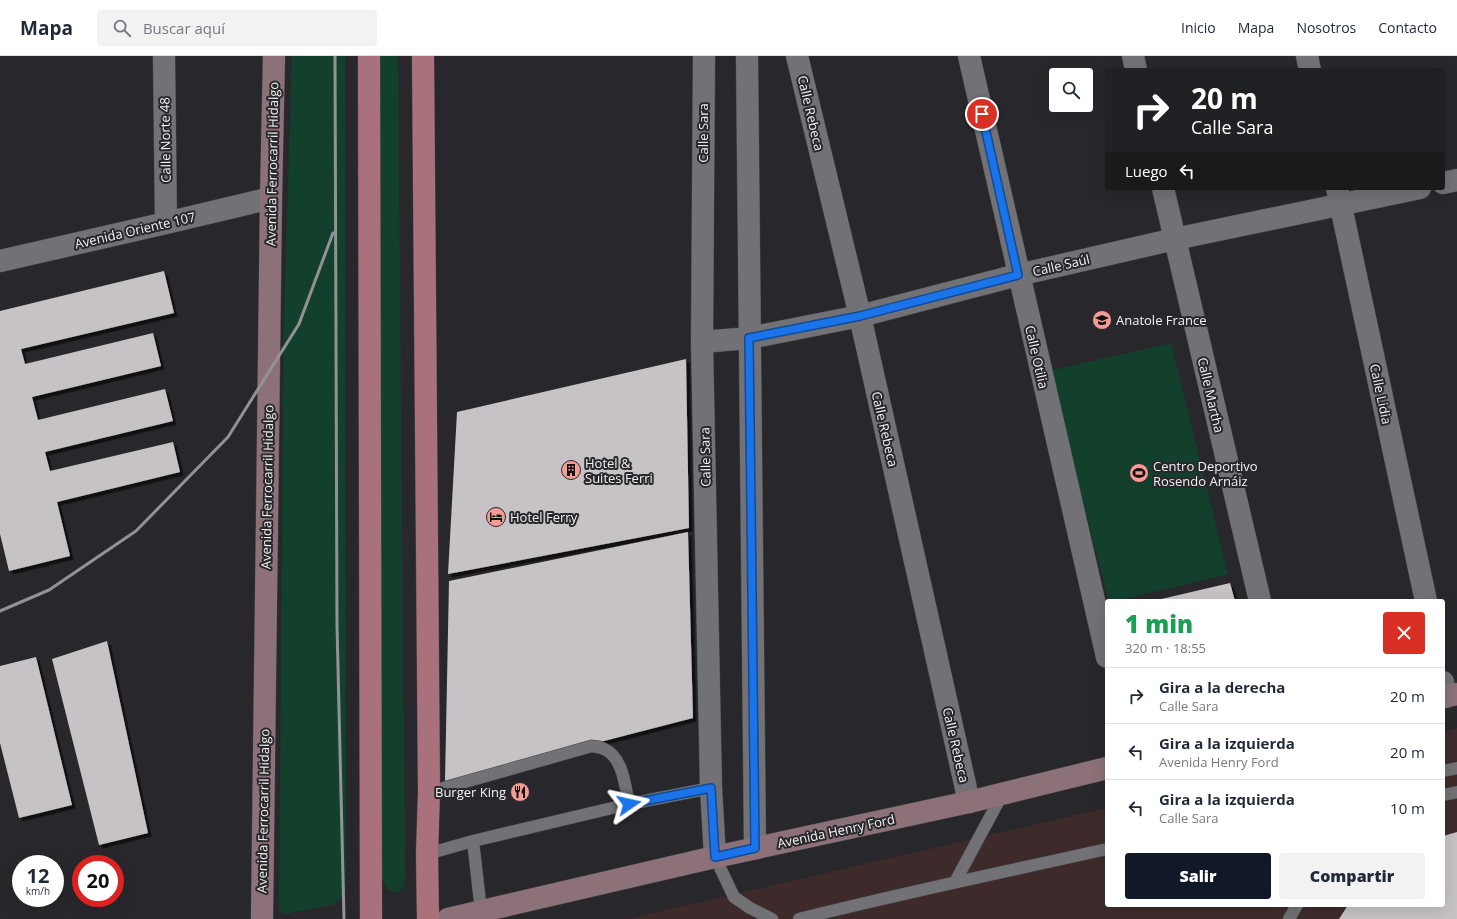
<!DOCTYPE html>
<html lang="es">
<meta charset="utf-8">
<style>
:root{--surface:#fff;--page:#f2f2f3;--text:#1f2937;--muted:#747a83;--line:#e0e1e3;--accent:#111827}
body{margin:0;font-family:"Open Sans",sans-serif;background:var(--page);color:var(--text);height:100vh;display:flex;flex-direction:column;font-size:15px;white-space:nowrap}
*{box-sizing:border-box;margin:0}
p{font-size:13px;color:var(--muted)}
.icon{flex:none;width:22px;height:22px;fill:none;stroke:currentColor;stroke-width:2;stroke-linecap:round;stroke-linejoin:round}
.map{position:relative;flex:1;overflow:hidden}
.details{position:absolute;left:1105px;top:543px;width:340px;height:308px;display:flex;flex-direction:column;background:var(--surface);border-radius:4px;box-shadow:0 4px 16px #0002}
.details>*{flex:none}
.banner{position:absolute;left:1105px;top:12px;width:340px;height:122px;border-radius:4px;box-shadow:0 4px 16px #0002;background:#202124;color:#fff;overflow:hidden}
.buttons{position:absolute;left:1049px;top:12px;display:grid;gap:8px}
.buttons a{display:grid;place-items:center;width:44px;height:44px;border-radius:4px;background:var(--surface);box-shadow:0 4px 16px #0002;font-size:20px}
.speed{position:absolute;left:12px;top:799px;display:flex;gap:8px;font-size:20px;font-weight:700;text-align:center}
.speed>*{display:grid;place-content:center;width:52px;height:52px;border-radius:50%;background:var(--surface);box-shadow:0 4px 16px #0002;line-height:1}
.speed small{font-size:10px;font-weight:400}
.speed .limit{border:6px solid #d22;background:#fff;color:#111}
.pin{position:absolute;display:grid;place-items:center;width:34px;height:34px;color:#fff;margin:-17px;border:2px solid #fff;border-radius:50%;box-shadow:0 1px 4px #0007}
.me{position:absolute;width:44px;margin:-22px;rotate:79deg;stroke-linejoin:round;filter:drop-shadow(0 0 3px #0008)}
.turn{display:flex;align-items:center;gap:14px;height:84px;padding:0 20px;font-size:18px}
.turn .icon{width:52px;height:52px;stroke-width:2.5}
.turn b{display:block;font-size:28px;line-height:34px}
.then{display:flex;align-items:center;height:38px;padding:0 20px;background:#0003;gap:8px;font-size:15px}
.round{display:grid;place-items:center;flex:none;width:42px;height:42px;border-radius:4px;background:var(--page)}
.head{display:flex;align-items:center;justify-content:space-between;height:68px;padding:0 20px}
h1{font-size:24px;font-weight:800;line-height:30px;color:#1e9e55}
.cta{display:flex;gap:8px;margin-top:auto;padding:8px 20px}
.cta a{flex:1;height:46px;border-radius:4px;background:var(--accent);color:#fff;font-size:16px;font-weight:800;line-height:46px;text-align:center}
.cta a+a{background:var(--page);color:var(--text)}
ul{padding:0;list-style:none}
li{display:flex;align-items:center;gap:12px;height:56px;padding:0 20px;border-top:1px solid var(--line)}
li div{flex:1}
li b{display:block;font-size:15px}
li em{font-style:normal}
header{display:flex;align-items:center;gap:24px;box-sizing:border-box;height:56px;padding:0 20px;background:var(--surface);border-bottom:1px solid var(--line)}
header strong{font-size:19px}
nav{display:flex;gap:22px;margin-inline-start:auto;font-size:14px}
.search{width:280px;height:36px;background:var(--page);display:flex;align-items:center;gap:10px;box-sizing:border-box;padding:0 14px;border-radius:4px;color:var(--muted);font-size:15px}
.map>svg:first-child{display:block}
</style>
<header>
<strong>Mapa</strong>
<div class="search"><svg class="icon" aria-label="search" viewBox="0 0 24 24"><circle cx="10" cy="10" r="6"/><path d="M15 15l6 6"/></svg>Buscar aquí</div>
<nav><a>Inicio</a><a>Mapa</a><a>Nosotros</a><a>Contacto</a></nav>
</header>
<div class="map">
<svg width="1457" height="863" viewBox="0 0 1457 863">
<defs>
<filter id="shadow"><feDropShadow dx="3.5" dy="3.5" stdDeviation="0" flood-color="#0009"/></filter>
</defs>
<rect width="100%" height="100%" fill="#28282c"/>
<path fill="#3e2a2a" d="M 1457,672 L 1457,863 L 628,863 L 1107,752 L 1107,849 L 1443,849 L 1443,675 Z"/>
<path fill="#12402c" d="M 292,0 L 345,0 L 346,837 L 335,848 L 285,858 L 279,853 L 284,261 Z
M 376,0 L 398,0 L 405,816 L 404,829 L 398,837 L 388,834 L 381,820 Z
M 1171,287 L 1228,518 L 1117,545 L 1109,545 L 1049,315 Z"/>
<path fill="#c6c2c6" filter="url(#shadow)" d="M 164,215 L 174,257 L 21,293 L 25,308 L 153,277 L 161,310 L 32,341 L 38,364 L 165,333 L 173,365 L 45,396 L 50,415 L 173,386 L 180,416 L 57,446 L 70,500 L 9,515 L 0,478 L 0,255 Z
M 686,303 L 689,472 L 448,518 L 457,356 Z
M 688,476 L 693,662 L 445,726 L 449,525 Z
M 1230,527 L 1235,545 L 1157,545 L 1157,544 Z
M 107,585 L 148,777 L 99,789 L 52,603 Z
M 36,601 L 72,749 L 19,762 L 0,687 L 0,610 Z
M 1457,776 L 1457,863 L 1339,863 L 1348,849 L 1443,849 L 1443,780 Z"/>
<g fill="none" stroke-linecap="round" stroke-linejoin="round">
<g stroke="#46474a" stroke-width="13">
<path id="lane" d="M 1443,715 L 1457,712
M 429,736 L 592,690 C 596,691 601,691 604,693 C 623,701 625,730 629,748
M 1443,739 L 1457,736
M 473,785 L 481,855
M 427,798 L 473,785 L 629,748 L 711,732
M 715,801 L 734,841 L 750,852 L 772,863
M 955,826 L 1003,737
M 799,863 C 901,837 1004,816 1107,793
M 1289,863 L 1297,849"/>
</g>
<g stroke="#46474a" stroke-width="23">
<path id="street" d="M 164,0 L 166,167
M 704,0 L 702,286 L 711,732 L 715,801
M 747,0 L 755,792
M 797,0 L 860,260 L 969,746
M 969,0 L 1107,601
M 1133,0 L 1136,14
M 1307,0 L 1310,14
M 1443,127 L 1457,124
M 1163,132 L 1260,545
M 1337,132 L 1426,545
M 0,205 L 166,167 L 271,142
M 702,286 L 749,282 L 860,260 L 1018,219 L 1175,183 L 1420,132
M 1443,626 L 1446,641"/>
</g>
<g stroke="#46474a" stroke-width="23">
<path id="secondary" d="M 1443,641 L 1457,638
M 262,863 L 271,142 L 274,0
M 448,863 L 715,801 L 969,746 L 1107,712"/>
</g>
<g stroke="#46474a" stroke-width="23">
<path id="primary" d="M 369,0 L 371,863
M 423,0 L 429,736 L 427,798 L 428,863"/>
</g>
<use href="#lane" stroke="#717176" stroke-width="12"/>
<use href="#street" stroke="#717176" stroke-width="22"/>
<use href="#secondary" stroke="#8d7179" stroke-width="22"/>
<use href="#primary" stroke="#a9717c" stroke-width="22"/>
<path stroke="#929296" stroke-width="3" d="M 335,0 L 337,569 L 344,863
M 0,555 L 49,534 L 136,475 L 228,381 L 299,268 L 333,177"/>
</g>
<g fill="none" stroke-linecap="round" stroke-linejoin="round">
<g stroke="#114b97" stroke-width="10">
<path id="route" d="M 629,748 L 711,732 L 715,801 L 755,792 L 749,282 L 860,260 L 1018,219 L 982,58"/>
</g>
<use href="#route" stroke="#1a73e8" stroke-width="7"/>
</g>
<defs>
<g id="school-disc" transform="scale(1)"><circle r="9.5" fill="#f59b96" stroke="#28282c"/><path d="M0-5L7-2L0 1L-7-2ZM-4 1L0 2.5L4 1V4Q0 6-4 4Z" fill="#111"/></g>
<g id="building-disc" transform="scale(1)"><circle r="9.5" fill="#f59b96" stroke="#28282c"/><path d="M-4-6H4V6H1V3H-1V6H-4ZM-2.5-4.3h1.7v1.8h-1.7ZM.8-4.3h1.7v1.8H.8ZM-2.5-1h1.7V.8h-1.7ZM.8-1h1.7V.8H.8Z" fill="#111"/></g>
<g id="stadium-disc" transform="scale(1)"><circle r="9.5" fill="#f59b96" stroke="#28282c"/><path d="M0-5a6.5 5 0 1 0 0 10a6.5 5 0 1 0 0-10ZM-3.5-1.8h7v3.6h-7Z" fill="#111"/></g>
<g id="hotel-disc" transform="scale(1)"><circle r="9.5" fill="#f59b96" stroke="#28282c"/><path d="M-6-4.5h1.5V1H6V5H4.5V3h-9V5H-6ZM-4 0a1.8 1.8 0 1 1 3.6 0ZM.5 0V-2.5h3Q6-2.5 6 0Z" fill="#111"/></g>
<g id="restaurant-disc" transform="scale(1)"><circle r="9.5" fill="#f59b96" stroke="#28282c"/><path d="M-5-6h1v4h1v-4h1v4h1v-4h1v5L-1.5 .5V6h-2V.5L-5-1ZM5-6V6H3V1.5H1.5Q1.5-4 5-6Z" fill="#111"/></g>
</defs>
<g fill-rule="evenodd">
<use href="#school-disc" x="1102" y="264"/>
<use href="#building-disc" x="571" y="414"/>
<use href="#stadium-disc" x="1139" y="417"/>
<use href="#hotel-disc" x="496" y="461"/>
<use href="#restaurant-disc" x="520" y="736"/>
</g>
<g text-anchor="middle" dominant-baseline="central" stroke-width="4" stroke-linejoin="round" paint-order="stroke">
<g font-size="13" fill="#f2f2f5" stroke="#28282c">
<text transform="translate(811 57) rotate(77)">Calle Rebeca</text>
<text transform="translate(703 77) rotate(-90)">Calle Sara</text>
<text transform="translate(165 84) rotate(-91)">Calle Norte 48</text>
<text transform="translate(272 108) rotate(-89)">Avenida Ferrocarril Hidalgo</text>
<text transform="translate(135 174) rotate(-13)">Avenida Oriente 107</text>
<text transform="translate(1061 209) rotate(-13)">Calle Saúl</text>
<text transform="translate(1037 301) rotate(77)">Calle Otilia</text>
<text transform="translate(1381 338) rotate(78)">Calle Lidia</text>
<text transform="translate(1211 339) rotate(77)">Calle Martha</text>
<text transform="translate(885 373) rotate(77)">Calle Rebeca</text>
<text transform="translate(705 401) rotate(-91)">Calle Sara</text>
<text transform="translate(267 431) rotate(-89)">Avenida Ferrocarril Hidalgo</text>
<text transform="translate(956 689) rotate(77)">Calle Rebeca</text>
<text transform="translate(263 755) rotate(-89)">Avenida Ferrocarril Hidalgo</text>
<text transform="translate(836 775) rotate(-12)">Avenida Henry Ford</text>
</g>
<g font-size="13" fill="#f2f2f5" stroke="#28282c" text-anchor="start">
<text x="1116" y="264">Anatole France</text>
<text x="585" y="407">Hotel &amp;<tspan x="585" dy="15">Suites Ferri</tspan></text>
<text x="1153" y="410">Centro Deportivo<tspan x="1153" dy="15">Rosendo Arnáiz</tspan></text>
<text x="510" y="461">Hotel Ferry</text>
<text x="506" y="736" text-anchor="end">Burger King</text>
</g>
</g>
</svg>
<div class="buttons">
<a><svg class="icon" aria-label="search" viewBox="0 0 24 24"><circle cx="10" cy="10" r="6"/><path d="M15 15l6 6"/></svg></a>
</div>
<div class="speed"><div>12<small>km/h</small></div><div class="limit">20</div></div>
<div class="pin" style="left:982px;top:58px;background:#d93025"><svg class="icon" aria-label="arrive" viewBox="0 0 24 24"><path d="M6 21V4h12l-3 4 3 4H6"/></svg></div>
<svg class="me" style="left:629px;top:748px" viewBox="-20 -20 40 40"><path d="M0-17L14 15 0 8-14 15z" fill="#1a73e8" stroke="#fff" stroke-width="4"/></svg>
<div class="banner">
<div class="turn"><svg class="icon" aria-label="right" viewBox="0 0 24 24"><path d="M7 20v-9h11M14 6l5 5-5 5"/></svg><div><b>20 m</b>Calle Sara</div></div>
<div class="then">Luego<svg class="icon" aria-label="left" viewBox="0 0 24 24"><path d="M17 20v-9H6M10 6l-5 5 5 5"/></svg></div>
</div>
<section class="details">
<div class="head"><div><h1>1 min</h1><p>320 m · 18:55</p></div><a class="round" style="background:#d93025;color:#fff"><svg class="icon" aria-label="close" viewBox="0 0 24 24"><path d="M6 6l12 12M18 6L6 18"/></svg></a></div>
<ul>
<li><svg class="icon" aria-label="right" viewBox="0 0 24 24"><path d="M7 20v-9h11M14 6l5 5-5 5"/></svg><div><b>Gira a la derecha</b><p>Calle Sara</p></div><em>20 m</em></li>
<li><svg class="icon" aria-label="left" viewBox="0 0 24 24"><path d="M17 20v-9H6M10 6l-5 5 5 5"/></svg><div><b>Gira a la izquierda</b><p>Avenida Henry Ford</p></div><em>20 m</em></li>
<li><svg class="icon" aria-label="left" viewBox="0 0 24 24"><path d="M17 20v-9H6M10 6l-5 5 5 5"/></svg><div><b>Gira a la izquierda</b><p>Calle Sara</p></div><em>10 m</em></li>
</ul>
<div class="cta"><a>Salir</a><a>Compartir</a></div>
</section>
</div>
